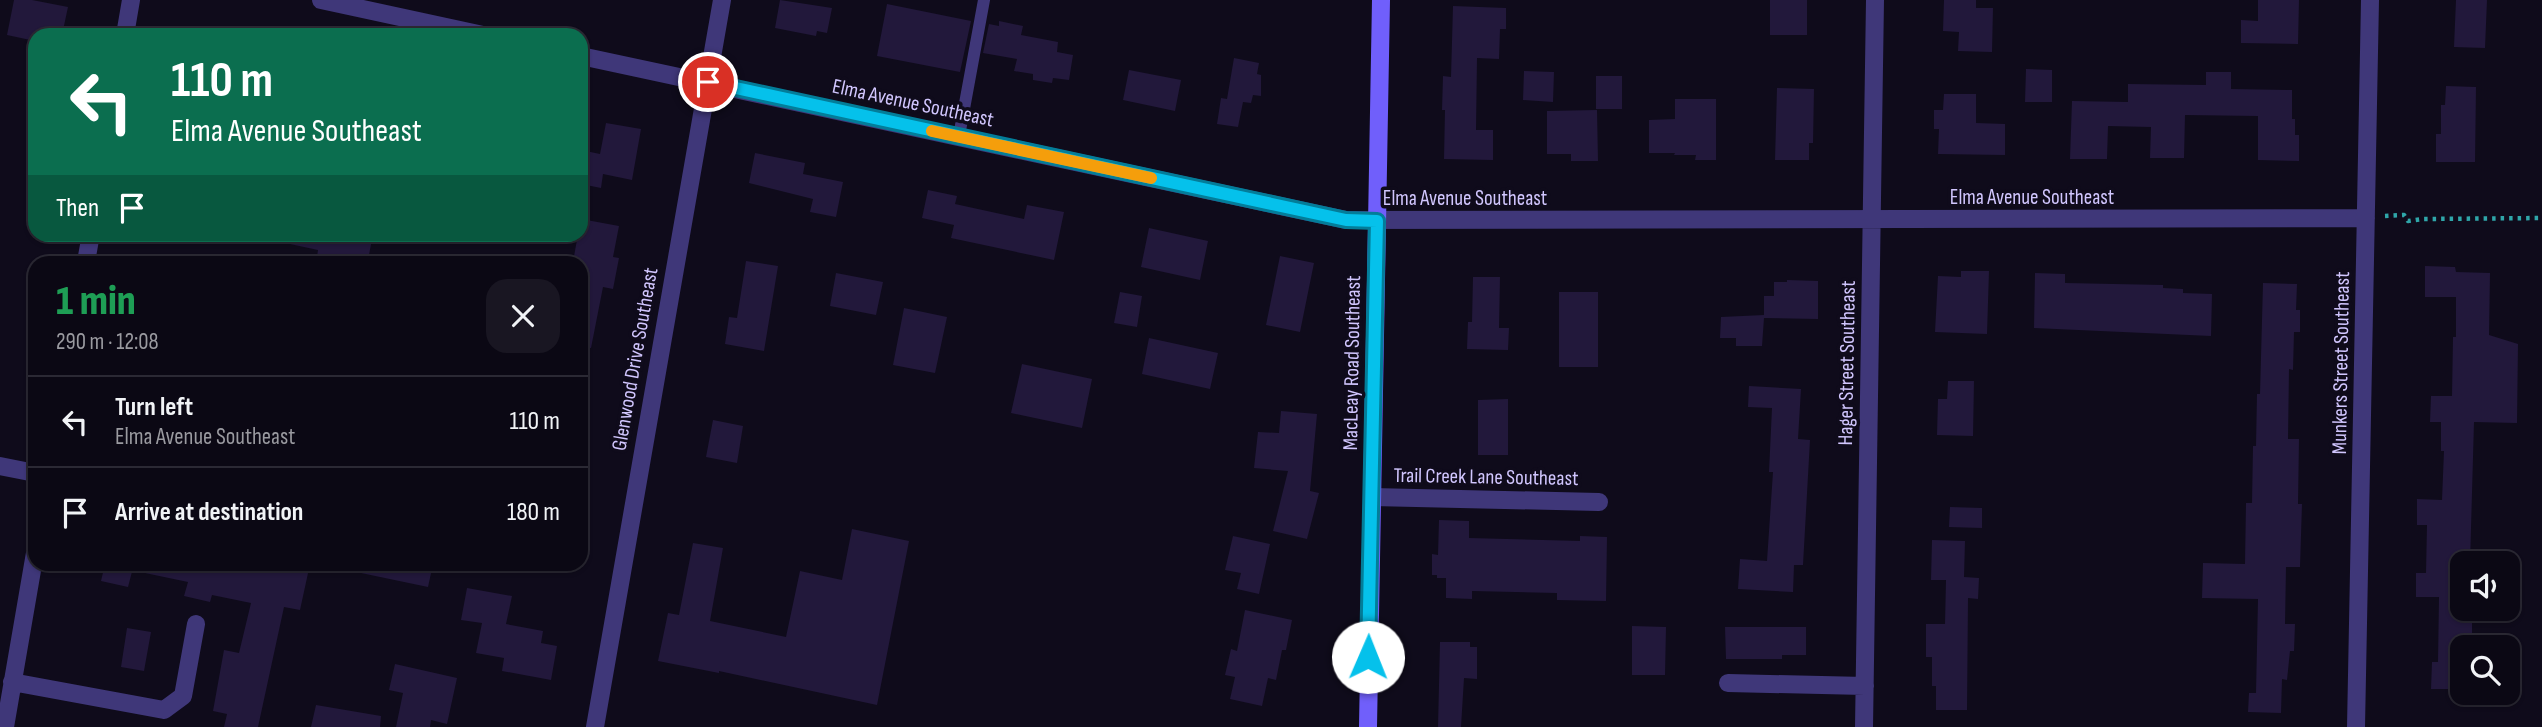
<!DOCTYPE html>
<meta charset="utf-8">
<style>
:root{--surface:#0b0814;--page:#191622;--text:#f1f3f6;--muted:#9a9aa0;--line:#2b2934}
body{margin:0;font-family:"Sofia Sans Condensed",sans-serif;background:var(--page);color:var(--text);height:100vh;display:flex;flex-direction:column;font-size:26px;white-space:nowrap}
*{box-sizing:border-box;margin:0}
p{font-size:23px;color:var(--muted)}
.icon{flex:none;width:38px;height:38px;fill:none;stroke:currentColor;stroke-width:2;stroke-linecap:round;stroke-linejoin:round}
.map{position:relative;flex:1;overflow:hidden}
.sheet{position:absolute;left:28px;top:256px;width:560px;height:315px;display:flex;flex-direction:column;background:var(--surface);border-radius:21px;box-shadow:0 2px 5px #0004,0 0 0 2px var(--line)}
.sheet>*{flex:none}
.banner{position:absolute;left:28px;top:28px;width:560px;height:214px;border-radius:21px;box-shadow:0 2px 5px #0004,0 0 0 2px var(--line);background:#0b6e4f;color:#fff;overflow:hidden}
.buttons{position:absolute;left:2450px;top:551px;display:grid;gap:14px}
.buttons a{display:grid;place-items:center;width:70px;height:70px;border-radius:14px;background:var(--surface);box-shadow:0 2px 5px #0004,0 0 0 2px var(--line);font-size:35px}
.pin{position:absolute;display:grid;place-items:center;width:60px;height:60px;color:#fff;margin:-30px;border:4px solid #fff;border-radius:50%;box-shadow:0 2px 7px #0007}
.me{position:absolute;width:77px;margin:-38px;rotate:1deg;stroke-linejoin:round;filter:drop-shadow(0 0 5px #0008)}
.turn{display:flex;align-items:center;gap:24px;height:147px;padding:0 28px;font-size:32px}
.turn .icon{width:91px;height:91px;stroke-width:2.5}
.turn b{display:block;font-size:49px;line-height:60px}
.then{display:flex;align-items:center;height:66px;padding:0 28px;background:#0003;gap:14px;font-size:26px}
.round{display:grid;place-items:center;flex:none;width:74px;height:74px;border-radius:21px;background:var(--page)}
.summary{display:flex;align-items:center;justify-content:space-between;height:119px;padding:0 28px}
h1{font-size:42px;font-weight:800;line-height:52px;color:#1e9e55}
ul{padding:0;list-style:none}
li{display:flex;align-items:center;gap:21px;height:91px;padding:0 28px;border-top:2px solid var(--line)}
li div{flex:1}
li b{display:block;font-size:26px}
li em{font-style:normal}
.map>svg:first-child{display:block}
</style>
<div class="map">
<svg width="2542" height="727" viewBox="0 0 2542 727">
<rect width="100%" height="100%" fill="#0f0b1b"/>
<path fill="#22183b" d="M 14,0 L 32,0 L 68,7 L 62,35 L 35,35 L 35,41 L 7,35 Z
M 780,0 L 832,8 L 827,33 L 817,31 L 816,36 L 775,28 Z
M 1770,0 L 1807,0 L 1807,35 L 1770,35 Z
M 1944,0 L 1976,0 L 1976,8 L 1993,8 L 1992,52 L 1958,51 L 1959,32 L 1943,31 Z
M 2258,0 L 2299,0 L 2298,44 L 2241,43 L 2241,20 L 2258,21 Z
M 2456,0 L 2487,0 L 2485,48 L 2454,47 Z
M 887,4 L 971,21 L 960,72 L 877,56 Z
M 1453,6 L 1506,8 L 1506,29 L 1500,29 L 1499,59 L 1477,58 L 1476,130 L 1493,130 L 1493,160 L 1444,159 L 1445,110 L 1442,110 L 1443,76 L 1451,77 Z
M 999,21 L 1023,26 L 1021,35 L 1058,42 L 1057,52 L 1073,55 L 1069,80 L 1053,78 L 1052,83 L 1033,80 L 1033,74 L 1014,71 L 1017,59 L 983,53 L 989,24 L 999,26 Z
M 1234,58 L 1259,63 L 1257,74 L 1261,75 L 1261,96 L 1253,95 L 1251,103 L 1243,102 L 1238,127 L 1217,124 L 1221,98 L 1227,99 Z
M 2026,69 L 2052,70 L 2052,102 L 2025,102 Z
M 1129,70 L 1181,80 L 1175,111 L 1123,100 Z
M 1524,71 L 1554,72 L 1553,102 L 1523,100 Z
M 2206,72 L 2231,72 L 2231,89 L 2292,90 L 2292,119 L 2295,119 L 2295,135 L 2299,135 L 2299,161 L 2258,160 L 2258,116 L 2185,115 L 2184,158 L 2150,158 L 2151,127 L 2108,126 L 2107,159 L 2070,159 L 2072,101 L 2128,102 L 2128,84 L 2206,85 Z
M 1596,76 L 1622,76 L 1622,109 L 1596,109 Z
M 2446,86 L 2476,87 L 2475,162 L 2436,162 L 2436,134 L 2441,134 L 2441,105 L 2445,105 Z
M 1777,88 L 1814,89 L 1813,143 L 1809,143 L 1809,160 L 1775,160 Z
M 1944,94 L 1976,94 L 1976,123 L 2005,124 L 2005,155 L 1938,154 L 1939,129 L 1934,129 L 1934,110 L 1943,110 Z
M 1675,99 L 1716,99 L 1716,160 L 1695,160 L 1696,155 L 1674,155 L 1675,153 L 1649,153 L 1649,120 L 1675,119 Z
M 1597,110 L 1598,161 L 1571,161 L 1571,154 L 1547,154 L 1547,111 Z
M 606,123 L 641,129 L 632,180 L 603,174 L 601,188 L 581,184 L 581,150 L 600,154 Z
M 755,153 L 805,163 L 803,174 L 843,182 L 836,217 L 810,212 L 813,199 L 749,183 Z
M 928,190 L 957,196 L 955,204 L 1024,219 L 1027,205 L 1064,212 L 1054,260 L 951,238 L 954,225 L 922,218 Z
M 581,219 L 619,226 L 613,257 L 619,258 L 613,289 L 603,287 L 591,348 L 581,347 L 581,262 L 573,262 L 578,234 L 581,234 Z
M 1149,228 L 1208,241 L 1200,280 L 1141,267 Z
M 291,234 L 373,234 L 368,260 L 345,255 L 343,262 L 317,257 L 318,250 L 290,244 Z
M 1280,256 L 1314,263 L 1300,332 L 1266,325 Z
M 746,261 L 778,266 L 764,351 L 725,344 L 729,317 L 737,318 Z
M 2425,266 L 2455,267 L 2456,272 L 2490,273 L 2489,335 L 2518,344 L 2517,423 L 2474,422 L 2470,564 L 2462,564 L 2462,613 L 2472,613 L 2472,648 L 2462,648 L 2462,689 L 2431,689 L 2432,662 L 2438,662 L 2439,597 L 2416,597 L 2416,573 L 2426,573 L 2427,525 L 2417,525 L 2417,499 L 2442,500 L 2444,451 L 2441,451 L 2441,422 L 2430,422 L 2431,396 L 2452,396 L 2453,337 L 2456,337 L 2456,297 L 2425,297 Z
M 1961,271 L 1989,271 L 1987,334 L 1935,332 L 1938,276 L 1961,277 Z
M 836,273 L 883,282 L 876,315 L 830,306 Z
M 2035,273 L 2065,274 L 2065,283 L 2163,285 L 2163,288 L 2183,289 L 2183,293 L 2212,294 L 2211,336 L 2034,328 Z
M 1473,277 L 1500,277 L 1499,328 L 1509,328 L 1508,350 L 1467,349 L 1468,322 L 1472,322 Z
M 1787,280 L 1818,281 L 1818,319 L 1764,318 L 1762,346 L 1736,346 L 1736,338 L 1720,338 L 1721,317 L 1764,315 L 1764,296 L 1774,296 L 1774,282 L 1787,282 Z
M 2263,283 L 2297,284 L 2296,310 L 2300,310 L 2300,332 L 2294,332 L 2293,370 L 2289,369 L 2288,439 L 2299,439 L 2298,504 L 2302,504 L 2300,567 L 2286,567 L 2285,624 L 2295,624 L 2294,651 L 2290,651 L 2287,680 L 2282,679 L 2281,713 L 2248,712 L 2249,693 L 2256,693 L 2258,599 L 2202,598 L 2203,563 L 2245,564 L 2246,503 L 2252,503 L 2253,446 L 2256,446 L 2257,394 L 2260,394 Z
M 1120,292 L 1142,296 L 1137,327 L 1114,323 Z
M 1559,292 L 1598,292 L 1598,367 L 1559,367 Z
M 904,308 L 947,317 L 935,373 L 893,365 Z
M 1149,338 L 1218,353 L 1210,389 L 1142,374 Z
M 1022,364 L 1092,379 L 1082,428 L 1011,413 Z
M 1948,381 L 1974,381 L 1973,436 L 1937,435 L 1938,399 L 1947,399 Z
M 1749,386 L 1801,389 L 1798,439 L 1810,440 L 1803,565 L 1794,565 L 1793,592 L 1738,589 L 1740,559 L 1767,561 L 1773,472 L 1769,472 L 1772,408 L 1748,407 Z
M 1508,399 L 1508,455 L 1478,455 L 1478,400 Z
M 1281,411 L 1317,414 L 1310,491 L 1319,493 L 1307,539 L 1273,531 L 1288,471 L 1254,468 L 1258,432 L 1279,433 Z
M 713,420 L 743,426 L 737,463 L 706,457 Z
M 1950,507 L 1982,508 L 1982,528 L 1949,527 Z
M 1439,520 L 1469,521 L 1469,538 L 1580,541 L 1580,536 L 1607,537 L 1606,601 L 1557,600 L 1557,593 L 1472,591 L 1472,599 L 1446,598 L 1446,578 L 1437,578 L 1437,575 L 1432,575 L 1432,554 L 1438,555 Z
M 852,529 L 909,541 L 877,705 L 719,671 L 719,673 L 658,661 L 668,613 L 679,615 L 693,543 L 723,548 L 710,621 L 786,637 L 800,571 L 842,580 Z
M 1233,536 L 1270,544 L 1259,594 L 1237,589 L 1241,573 L 1225,570 Z
M 1932,540 L 1965,541 L 1964,577 L 1979,578 L 1978,599 L 1968,598 L 1967,710 L 1936,710 L 1936,686 L 1932,686 L 1932,657 L 1926,657 L 1926,624 L 1945,624 L 1946,580 L 1931,580 Z
M 105,564 L 134,564 L 128,587 L 101,581 Z
M 146,564 L 310,564 L 300,610 L 284,607 L 258,727 L 224,727 L 227,714 L 213,711 L 224,650 L 239,653 L 251,603 L 212,595 L 210,602 L 184,596 L 188,582 L 145,573 Z
M 362,564 L 433,564 L 428,587 L 361,573 Z
M 467,588 L 512,596 L 506,624 L 543,631 L 541,643 L 557,646 L 551,680 L 502,671 L 504,658 L 476,653 L 482,623 L 461,620 Z
M 1245,610 L 1292,620 L 1286,650 L 1282,650 L 1276,680 L 1268,678 L 1262,706 L 1230,699 L 1235,677 L 1225,675 L 1231,649 L 1237,651 Z
M 1632,626 L 1666,627 L 1665,675 L 1632,675 Z
M 1725,627 L 1806,627 L 1806,655 L 1782,655 L 1782,659 L 1726,659 Z
M 127,628 L 151,632 L 144,671 L 121,667 Z
M 1440,642 L 1470,642 L 1470,647 L 1477,647 L 1477,679 L 1464,678 L 1461,727 L 1438,727 Z
M 395,664 L 457,678 L 447,724 L 431,720 L 430,727 L 396,727 L 403,693 L 389,690 Z
M 316,705 L 381,716 L 380,727 L 311,727 Z"/>
<g fill="none" stroke-linecap="round" stroke-linejoin="round">
<path stroke="#2fa6a9" stroke-width="4.5" stroke-dasharray="3.5 5" stroke-linecap="butt" d="M 2385,216 L 2404,215 L 2408,221 L 2422,219 L 2542,218"/>
<path stroke="#3f3779" stroke-width="12" d="M 959,136 L 984,0"/>
<path stroke="#3f3779" stroke-width="18" d="M 321,0 L 483,35
M 125,35 L 131,0
M 581,56 L 1346,220 L 2366,218
M 86,262 L 91,234
M 0,466 L 35,473
M 1372,497 L 1599,502
M 12,682 L 164,710 L 183,696 L 196,624
M 1728,683 L 1865,686
M 5,727 L 35,553
M 595,727 L 722,0
M 1864,727 L 1875,0
M 2356,727 L 2370,0"/>
<path stroke="#705ffb" stroke-width="18" d="M 1368,727 L 1381,0"/>
</g>
<g fill="none" stroke-linecap="round" stroke-linejoin="round">
<g stroke="#037d99" stroke-width="18">
<path id="route" d="M 708,82 L 1346,220 L 1377,221 L 1368,657"/>
</g>
<use href="#route" stroke="#05c1eb" stroke-width="12"/>
<path stroke="#f59e0b" stroke-width="12" d="M 932,131 L 1151,178"/>
</g>
<g text-anchor="middle" dominant-baseline="central" stroke-width="7" stroke-linejoin="round" paint-order="stroke">
<g font-size="21" fill="#d1c6fe" stroke="#0f0b1b">
<text transform="translate(913 103) rotate(12)">Elma Avenue Southeast</text>
<text x="2032" y="197">Elma Avenue Southeast</text>
<text x="1465" y="198">Elma Avenue Southeast</text>
<text transform="translate(635 359) rotate(-80)">Glenwood Drive Southeast</text>
<text transform="translate(1352 363) rotate(-89)">MacLeay Road Southeast</text>
<text transform="translate(1847 363) rotate(-89)">Hager Street Southeast</text>
<text transform="translate(2341 363) rotate(-89)">Munkers Street Southeast</text>
<text transform="translate(1486 477) rotate(1)">Trail Creek Lane Southeast</text>
</g>
</g>
</svg>
<div class="buttons">
<a><svg class="icon" aria-label="sound" viewBox="0 0 24 24"><path d="M4 9h4l5-4v14l-5-4H4zM17 9q2 3 0 6"/></svg></a>
<a><svg class="icon" aria-label="search" viewBox="0 0 24 24"><circle cx="10" cy="10" r="6"/><path d="M15 15l6 6"/></svg></a>
</div>
<div class="pin" style="left:708px;top:82px;background:#d93025"><svg class="icon" aria-label="arrive" viewBox="0 0 24 24"><path d="M6 21V4h12l-3 4 3 4H6"/></svg></div>
<svg class="me" style="left:1368px;top:657px" viewBox="-20 -20 40 40"><circle r="19" fill="#fff"/><path d="M0-13L10 11 0 6-10 11z" fill="#05c1eb"/></svg>
<div class="banner">
<div class="turn"><svg class="icon" aria-label="left" viewBox="0 0 24 24"><path d="M17 20v-9H6M10 6l-5 5 5 5"/></svg><div><b>110 m</b>Elma Avenue Southeast</div></div>
<div class="then">Then<svg class="icon" aria-label="arrive" viewBox="0 0 24 24"><path d="M6 21V4h12l-3 4 3 4H6"/></svg></div>
</div>
<section class="sheet">
<div class="summary"><div><h1>1 min</h1><p>290 m · 12:08</p></div><a class="round"><svg class="icon" aria-label="close" viewBox="0 0 24 24"><path d="M6 6l12 12M18 6L6 18"/></svg></a></div>
<ul>
<li><svg class="icon" aria-label="left" viewBox="0 0 24 24"><path d="M17 20v-9H6M10 6l-5 5 5 5"/></svg><div><b>Turn left</b><p>Elma Avenue Southeast</p></div><em>110 m</em></li>
<li><svg class="icon" aria-label="arrive" viewBox="0 0 24 24"><path d="M6 21V4h12l-3 4 3 4H6"/></svg><div><b>Arrive at destination</b></div><em>180 m</em></li>
</ul>
</section>
</div>
